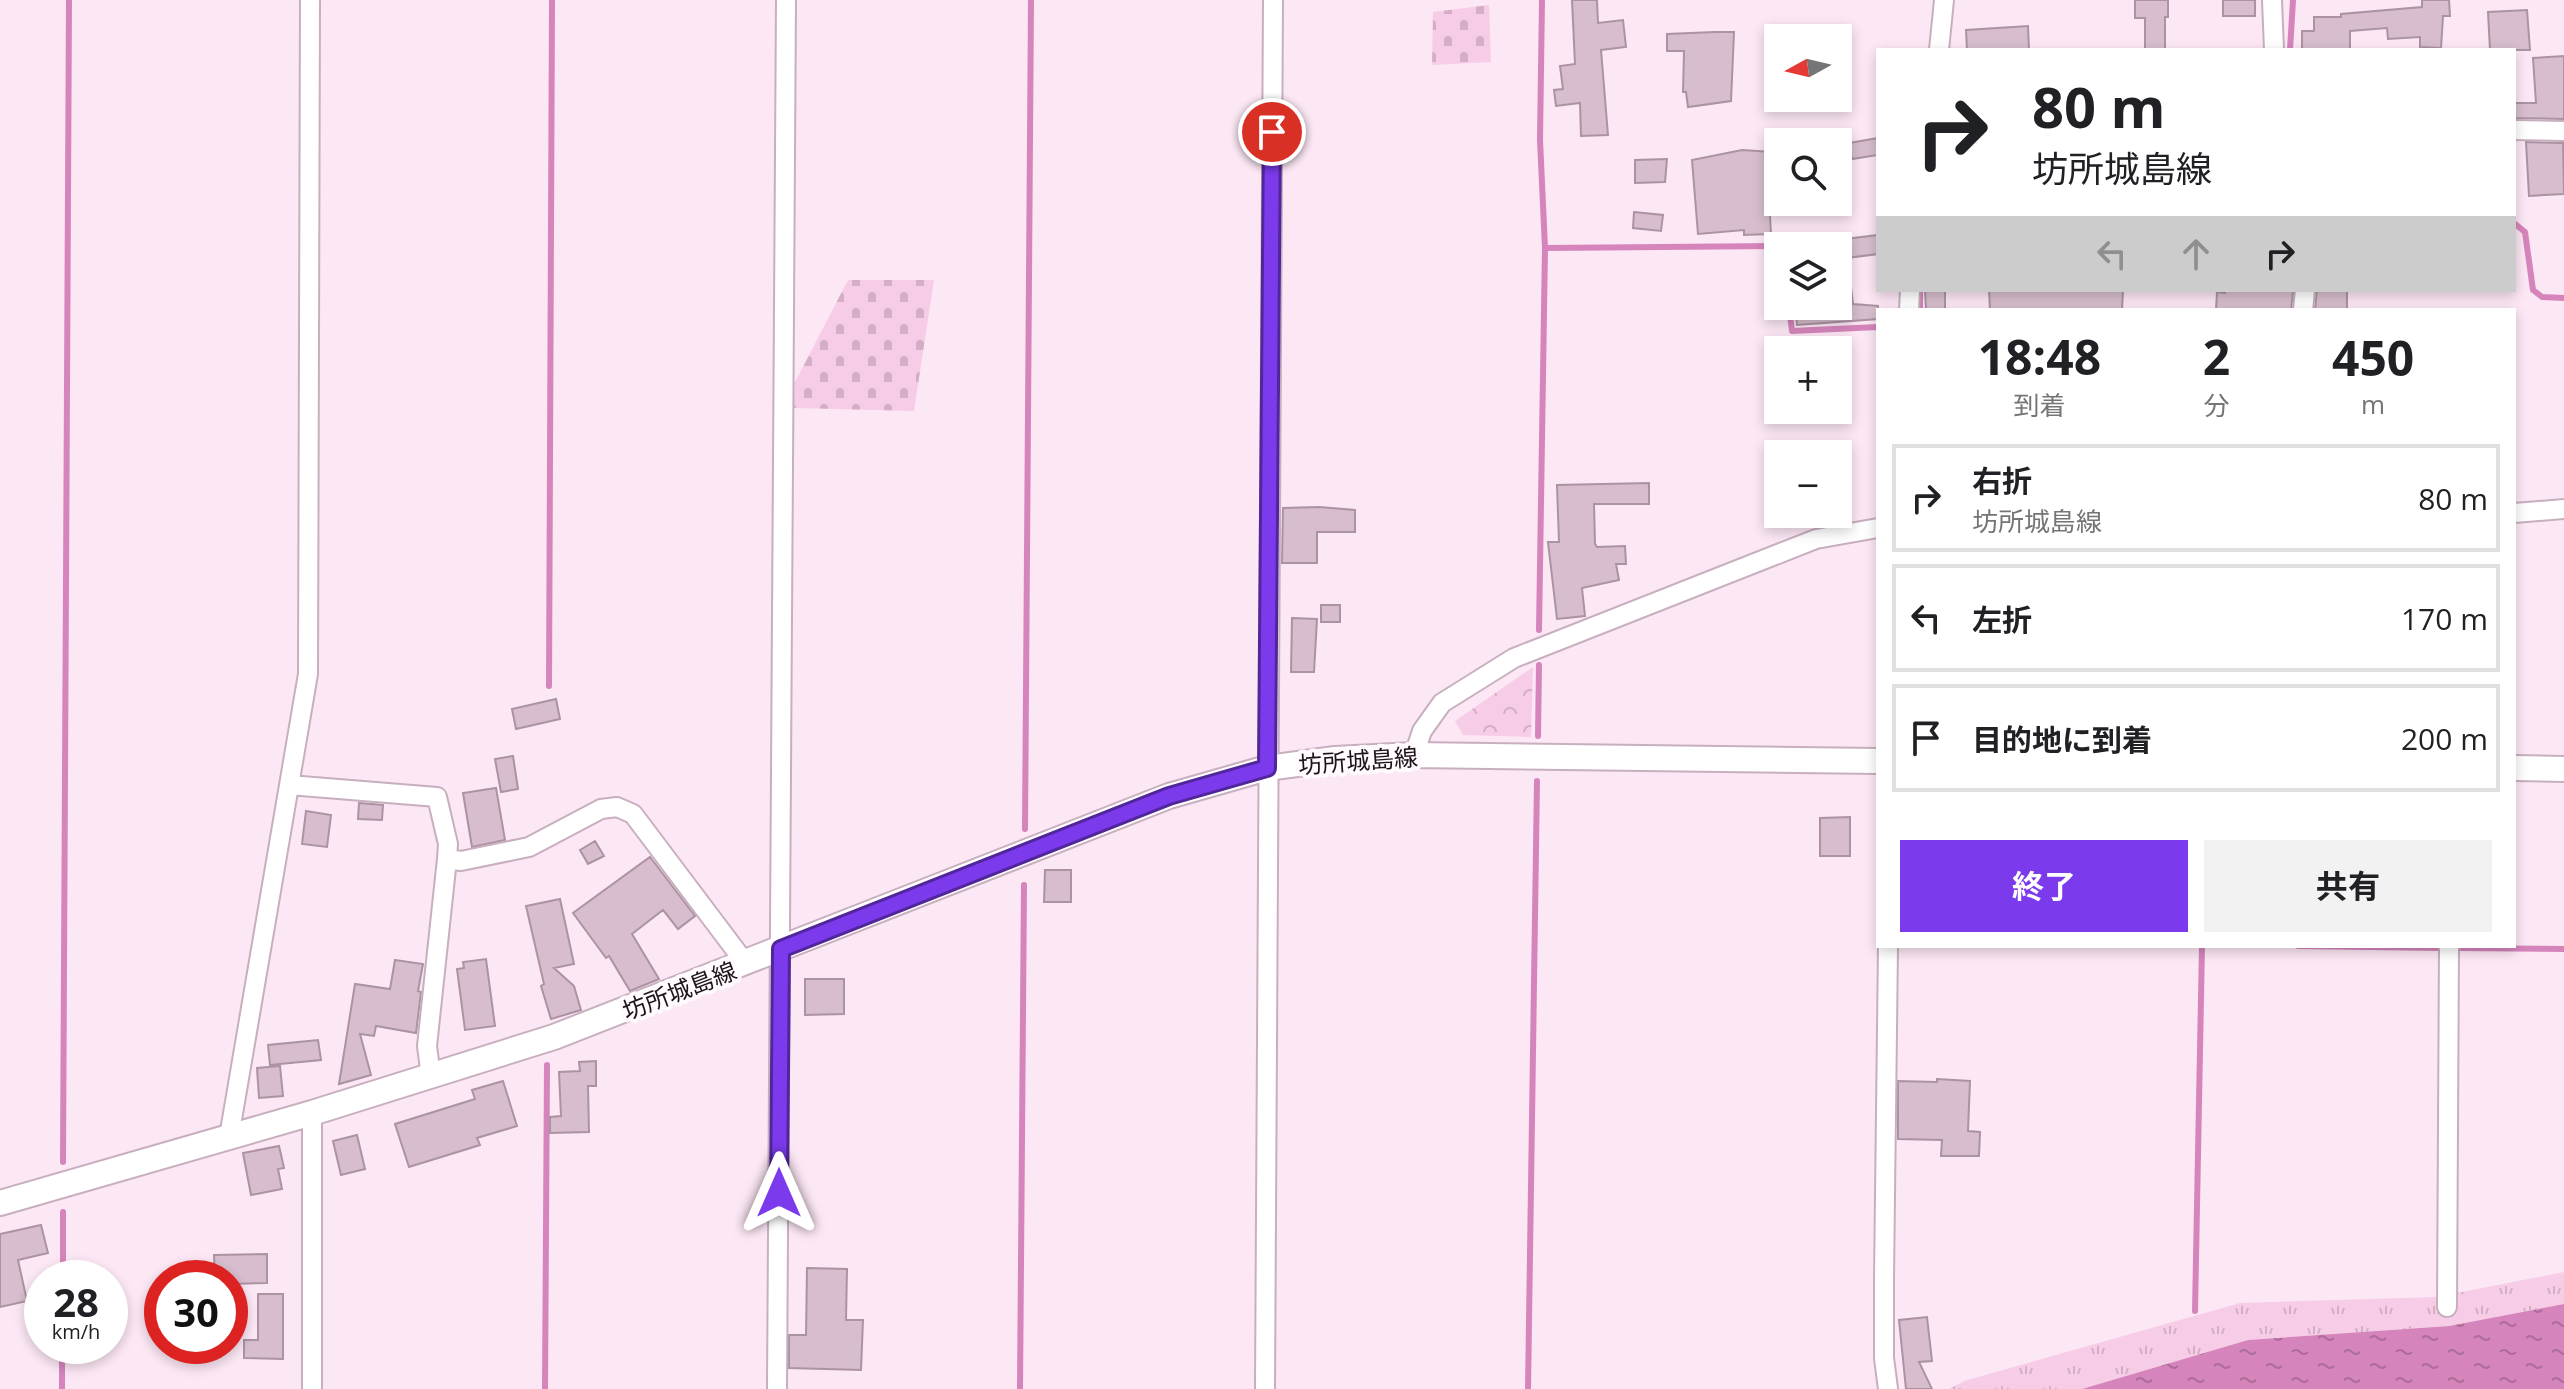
<!DOCTYPE html>
<html lang="ja">
<meta charset="utf-8">
<style>
:root{--surface:#fff;--page:#f2f2f2;--text:#202124;--muted:#757577;--line:#e0e0e0;--accent:#7c3aed}
body{margin:0;font-family:"Open Sans","Noto Sans JP",sans-serif;background:var(--page);color:var(--text);height:100vh;display:flex;flex-direction:column;font-size:30px;white-space:nowrap}
*{box-sizing:border-box;margin:0}
p{font-size:26px;color:var(--muted)}
.icon{flex:none;width:44px;height:44px;fill:none;stroke:currentColor;stroke-width:2;stroke-linecap:round;stroke-linejoin:round}
.map{position:relative;flex:1;overflow:hidden}
.details{position:absolute;left:1876px;top:308px;width:640px;height:640px;display:flex;flex-direction:column;background:var(--surface);border-radius:0px;box-shadow:0 4px 12px #0003}
.details>*{flex:none}
.banner{position:absolute;left:1876px;top:48px;width:640px;height:244px;border-radius:0px;box-shadow:0 4px 12px #0003;background:#fff;color:var(--text);overflow:hidden}
.needle{width:52px;rotate:262deg}
.buttons{position:absolute;left:1764px;top:24px;display:grid;gap:16px}
.buttons a{display:grid;place-items:center;width:88px;height:88px;border-radius:0px;background:var(--surface);box-shadow:0 4px 12px #0003;font-size:40px}
.speed{position:absolute;left:24px;top:1260px;display:flex;gap:16px;font-size:40px;font-weight:700;text-align:center}
.speed>*{display:grid;place-content:center;width:104px;height:104px;border-radius:50%;background:var(--surface);box-shadow:0 4px 12px #0003;line-height:1}
.speed small{font-size:20px;font-weight:400}
.speed .limit{border:12px solid #d22;background:#fff;color:#111}
.pin{position:absolute;display:grid;place-items:center;width:68px;height:68px;color:#fff;margin:-34px;border:4px solid #fff;border-radius:50%;box-shadow:0 2px 8px #0007}
.me{position:absolute;width:88px;margin:-44px;rotate:0deg;stroke-linejoin:round;filter:drop-shadow(0 0 6px #0008)}
.turn{display:flex;align-items:center;gap:28px;height:168px;padding:0 24px;font-size:36px}
.turn .icon{width:104px;height:104px;stroke-width:2.5}
.turn b{display:block;font-size:56px;line-height:68px}
.lanes{display:flex;align-items:center;height:76px;padding:0 24px;background:#0003;justify-content:center;gap:40px;direction:ltr}
.lanes .off{opacity:.35}
.eta{display:flex;justify-content:space-evenly;align-items:center;height:136px;text-align:center}
.eta b{font-size:48px;font-weight:700;line-height:56px}
.button{display:flex;gap:16px;margin-top:auto;padding:16px 24px}
.button a{flex:1;height:92px;border-radius:0px;background:var(--accent);color:#fff;font-size:32px;font-weight:700;line-height:92px;text-align:center}
.button a+a{background:var(--page);color:var(--text)}
ul{padding:0;list-style:none}
li{display:flex;align-items:center;gap:24px;height:108px;margin:0 16px 12px;padding:0 8px;border:4px solid var(--line);border-radius:0px}
li div{flex:1}
li b{display:block;font-size:30px}
li em{font-style:normal}
.map>svg:first-child{display:block}
</style>
<div class="map">
<svg width="2564" height="1389" viewBox="0 0 2564 1389">
<defs>
<pattern id="grass-tufts" width="24" height="20" patternUnits="userSpaceOnUse" patternTransform="scale(2)"><rect width="24" height="20" fill="#f7cce7"/><path d="M3 7l-1-3M5 7V3M7 7l1-3M15 17l-1-3M17 17v-4M19 17l1-3" fill="none" stroke="#d3aec5"/></pattern>
<pattern id="cemetery-stones" width="16" height="16" patternUnits="userSpaceOnUse" patternTransform="scale(2)"><rect width="16" height="16" fill="#f7cce7"/><path d="M2 7V4a2 2 0 0 1 4 0v3zM10 15v-3a2 2 0 0 1 4 0v3z" fill="#d3aec5"/></pattern>
<pattern id="park-crowns" width="20" height="18" patternUnits="userSpaceOnUse" patternTransform="scale(2)"><rect width="20" height="18" fill="#f7cce7"/><path d="M2 6a3 3 0 1 1 6 0M12 15a3 3 0 1 1 6 0" fill="none" stroke="#d3aec5"/></pattern>
<pattern id="water-ripples" width="26" height="14" patternUnits="userSpaceOnUse" patternTransform="scale(2)"><rect width="26" height="14" fill="#d585bb"/><path d="M2 4q2-2 4 0t4 0M15 11q2-2 4 0t4 0" fill="none" stroke="#ac6c97"/></pattern>
</defs>
<rect width="100%" height="100%" fill="#fce7f4"/>
<path fill="url(#grass-tufts)" d="M 2564,1272 L 2564,1304 L 2449,1326 L 2248,1340 L 2082,1389 L 1949,1389 L 1964,1381 L 2240,1303 L 2437,1297 Z"/>
<path fill="url(#cemetery-stones)" d="M 1489,5 L 1491,62 L 1432,65 L 1433,12 Z
M 848,280 L 934,280 L 914,411 L 794,408 L 793,386 Z"/>
<path fill="url(#park-crowns)" d="M 1533,667 L 1531,737 L 1463,735 L 1455,721 Z"/>
<path fill="url(#water-ripples)" d="M 2564,1304 L 2564,1389 L 2082,1389 L 2248,1340 L 2449,1326 Z"/>
<g fill="none" stroke-linecap="round" stroke-linejoin="round">
<path stroke="#d585bb" stroke-width="6" d="M 2290,50 L 2293,0
M 2514,223 L 2525,232 L 2533,290 L 2542,297 L 2564,298
M 1545,248 L 1778,246
M 1789,306 L 1792,331 L 1878,327
M 1920,310 L 1920,290
M 1539,630 L 1545,248 L 1540,140 L 1542,0
M 549,686 L 552,0
M 1538,736 L 1539,665
M 1025,829 L 1031,0
M 2298,946 L 2440,948
M 2458,948 L 2564,949
M 63,1162 L 69,0
M 63,1278 L 63,1212
M 2195,1311 L 2202,946
M 62,1389 L 62,1346
M 545,1389 L 547,1065
M 1020,1389 L 1024,885
M 1528,1389 L 1537,781"/>
</g>
<path fill="#d7bdcd" stroke="#ac93a3" stroke-width="2" d="M 1572,0 L 1597,0 L 1598,23 L 1623,20 L 1626,47 L 1601,50 L 1608,135 L 1581,136 L 1580,103 L 1556,106 L 1554,90 L 1563,89 L 1560,66 L 1575,64 Z
M 2135,0 L 2168,0 L 2168,17 L 2165,17 L 2165,50 L 2145,50 L 2145,18 L 2135,18 Z
M 2223,0 L 2255,0 L 2255,16 L 2223,16 Z
M 2422,0 L 2449,0 L 2450,16 L 2443,16 L 2441,48 L 2420,47 L 2420,37 L 2388,39 L 2387,28 L 2350,31 L 2350,50 L 2302,50 L 2302,31 L 2314,31 L 2314,17 L 2341,17 L 2341,14 L 2422,7 Z
M 2527,10 L 2530,50 L 2490,50 L 2488,12 Z
M 2028,26 L 2029,50 L 1967,50 L 1966,30 Z
M 1715,32 L 1734,32 L 1731,101 L 1688,107 L 1686,92 L 1683,92 L 1684,51 L 1667,51 L 1667,34 Z
M 2564,56 L 2564,119 L 2514,118 L 2514,103 L 2536,103 L 2533,58 Z
M 1878,138 L 1878,155 L 1852,159 L 1849,143 Z
M 2526,142 L 2563,143 L 2564,194 L 2529,196 Z
M 1742,150 L 1772,152 L 1768,215 L 1770,215 L 1771,234 L 1744,235 L 1744,230 L 1698,234 L 1692,160 Z
M 1667,159 L 1665,182 L 1635,183 L 1635,160 Z
M 1634,212 L 1663,215 L 1661,231 L 1633,228 Z
M 1878,235 L 1878,254 L 1838,259 L 1838,240 Z
M 1838,270 L 1849,270 L 1853,304 L 1878,306 L 1878,319 L 1797,325 L 1795,306 L 1838,306 Z
M 1925,290 L 1945,290 L 1945,310 L 1926,310 Z
M 1989,290 L 2123,290 L 2122,310 L 1990,310 Z
M 2225,290 L 2289,290 L 2293,291 L 2291,310 L 2216,310 L 2217,292 L 2225,293 Z
M 2317,290 L 2347,290 L 2347,310 L 2315,310 Z
M 1649,483 L 1649,504 L 1594,504 L 1595,544 L 1597,547 L 1625,546 L 1626,564 L 1616,564 L 1619,580 L 1582,588 L 1585,616 L 1557,619 L 1548,542 L 1559,542 L 1557,485 Z
M 1319,507 L 1355,510 L 1355,532 L 1317,532 L 1317,563 L 1282,563 L 1283,508 Z
M 1321,605 L 1340,605 L 1340,622 L 1321,622 Z
M 1292,618 L 1317,619 L 1314,672 L 1291,672 Z
M 556,699 L 560,719 L 516,729 L 512,709 Z
M 513,756 L 518,789 L 501,792 L 495,759 Z
M 496,788 L 505,840 L 472,847 L 463,793 Z
M 359,803 L 383,805 L 382,820 L 358,819 Z
M 306,811 L 331,815 L 327,847 L 302,844 Z
M 1850,817 L 1850,856 L 1820,856 L 1820,818 Z
M 595,841 L 604,856 L 588,864 L 580,850 Z
M 650,857 L 695,916 L 678,929 L 663,910 L 632,934 L 659,979 L 630,991 L 609,956 L 606,958 L 573,913 Z
M 1045,870 L 1071,870 L 1071,902 L 1044,902 Z
M 560,899 L 574,964 L 554,968 L 574,986 L 581,1010 L 551,1019 L 541,986 L 544,984 L 526,906 Z
M 486,959 L 495,1026 L 465,1030 L 457,969 L 464,968 L 463,962 Z
M 395,960 L 423,964 L 418,991 L 421,992 L 416,1033 L 376,1026 L 374,1036 L 360,1034 L 371,1075 L 339,1084 L 355,984 L 390,989 Z
M 805,979 L 844,979 L 844,1014 L 805,1015 Z
M 318,1040 L 321,1060 L 270,1065 L 268,1045 Z
M 596,1061 L 596,1086 L 588,1086 L 589,1132 L 550,1133 L 550,1117 L 561,1116 L 559,1072 L 580,1071 L 579,1062 Z
M 280,1066 L 283,1096 L 259,1098 L 257,1068 Z
M 1937,1079 L 1970,1081 L 1968,1131 L 1980,1132 L 1979,1156 L 1941,1156 L 1942,1140 L 1898,1139 L 1898,1081 L 1937,1082 Z
M 503,1081 L 517,1126 L 477,1138 L 480,1145 L 409,1167 L 395,1124 L 475,1099 L 472,1090 Z
M 357,1135 L 365,1169 L 341,1175 L 333,1141 Z
M 279,1146 L 284,1168 L 278,1169 L 282,1189 L 251,1195 L 243,1153 Z
M 41,1225 L 48,1253 L 18,1260 L 27,1301 L 0,1307 L 0,1234 Z
M 267,1254 L 267,1283 L 230,1284 L 230,1278 L 215,1278 L 214,1255 Z
M 807,1268 L 847,1269 L 846,1320 L 863,1320 L 861,1370 L 789,1368 L 789,1335 L 806,1335 Z
M 258,1294 L 283,1294 L 283,1359 L 244,1358 L 244,1340 L 258,1340 Z
M 1927,1317 L 1932,1361 L 1919,1362 L 1932,1389 L 1906,1389 L 1899,1320 Z"/>
<g fill="none" stroke-linecap="round" stroke-linejoin="round">
<g stroke="#c8afbf" stroke-width="22">
<path id="minor" d="M 2272,0 L 2274,50
M 1939,50 L 1944,0
M 2514,130 L 2564,131
M 1909,310 L 1910,290
M 2303,310 L 2305,290
M 2514,513 L 2564,509
M 1414,755 L 1422,731 L 1442,703 L 1514,658 L 1816,539 L 1878,528
M 289,785 L 437,797 L 448,844 L 447,859
M 1888,946 L 1884,1279 L 1884,1358 L 1888,1389
M 431,1077 L 427,1046 L 447,859 L 461,861 L 529,847 L 601,809 L 617,807 L 633,814 L 746,964
M 312,1113 L 312,1389
M 229,1137 L 308,674 L 310,0
M 2447,1307 L 2449,946
M 777,1389 L 786,0
M 1265,1389 L 1273,0"/>
</g>
<g stroke="#c8afbf" stroke-width="28">
<path id="secondary" d="M 2514,768 L 2564,769
M 0,1203 L 312,1113 L 554,1037 L 1169,796 L 1267,768 L 1335,759 L 1414,755 L 1878,761"/>
</g>
<use href="#minor" stroke="#fff" stroke-width="18"/>
<use href="#secondary" stroke="#fff" stroke-width="24"/>
</g>
<g fill="none" stroke-linecap="round" stroke-linejoin="round">
<g stroke="#51269a" stroke-width="20">
<path id="route" d="M 779,1193 L 781,949 L 1169,796 L 1267,768 L 1272,132"/>
</g>
<use href="#route" stroke="#7c3aed" stroke-width="14"/>
</g>
<g text-anchor="middle" dominant-baseline="central" stroke-width="8" stroke-linejoin="round" paint-order="stroke">
<g font-size="24" fill="#1b1318" stroke="#fffafd">
<text transform="translate(1358 760) rotate(-4)">坊所城島線</text>
<text transform="translate(679 990) rotate(-21)">坊所城島線</text>
</g>
</g>
</svg>
<div class="buttons">
<a><svg class="needle" viewBox="-14 -14 28 28"><path d="M0-13l5 13h-10z" fill="#e53935"/><path d="M0 13l5-13h-10z" fill="#757577"/></svg></a>
<a><svg class="icon" aria-label="search" viewBox="0 0 24 24"><circle cx="10" cy="10" r="6"/><path d="M15 15l6 6"/></svg></a>
<a><svg class="icon" aria-label="layers" viewBox="0 0 24 24"><path d="M12 4l9 5-9 5-9-5zM3 14l9 5 9-5"/></svg></a>
<a>+</a>
<a>−</a>
</div>
<div class="speed"><div>28<small>km/h</small></div><div class="limit">30</div></div>
<div class="pin" style="left:1272px;top:132px;background:#d93025"><svg class="icon" aria-label="arrive" viewBox="0 0 24 24"><path d="M6 21V4h12l-3 4 3 4H6"/></svg></div>
<svg class="me" style="left:779px;top:1193px" viewBox="-20 -20 40 40"><path d="M0-17L14 15 0 8-14 15z" fill="#7c3aed" stroke="#fff" stroke-width="4"/></svg>
<div class="banner">
<div class="turn"><svg class="icon" aria-label="right" viewBox="0 0 24 24"><path d="M7 20v-9h11M14 6l5 5-5 5"/></svg><div><b>80 m</b>坊所城島線</div></div>
<div class="lanes"><svg class="icon off" aria-label="left" viewBox="0 0 24 24"><path d="M17 20v-9H6M10 6l-5 5 5 5"/></svg><svg class="icon off" aria-label="ahead" viewBox="0 0 24 24"><path d="M12 20V5M6 11l6-6 6 6"/></svg><svg class="icon" aria-label="right" viewBox="0 0 24 24"><path d="M7 20v-9h11M14 6l5 5-5 5"/></svg></div>
</div>
<section class="details">
<div class="eta">
<div><b>18:48</b><p>到着</p></div>
<div><b>2</b><p>分</p></div>
<div><b>450</b><p>m</p></div>
</div>
<ul>
<li><svg class="icon" aria-label="right" viewBox="0 0 24 24"><path d="M7 20v-9h11M14 6l5 5-5 5"/></svg><div><b>右折</b><p>坊所城島線</p></div><em>80 m</em></li>
<li><svg class="icon" aria-label="left" viewBox="0 0 24 24"><path d="M17 20v-9H6M10 6l-5 5 5 5"/></svg><div><b>左折</b></div><em>170 m</em></li>
<li><svg class="icon" aria-label="arrive" viewBox="0 0 24 24"><path d="M6 21V4h12l-3 4 3 4H6"/></svg><div><b>目的地に到着</b></div><em>200 m</em></li>
</ul>
<div class="button"><a>終了</a><a>共有</a></div>
</section>
</div>
